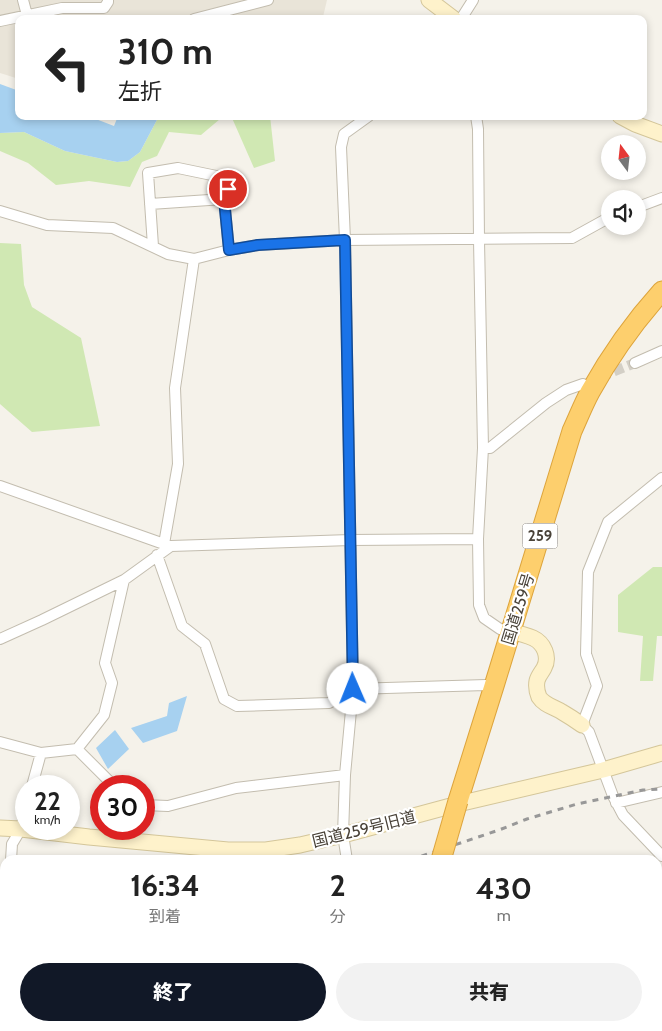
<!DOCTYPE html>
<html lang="ja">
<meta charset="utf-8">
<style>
:root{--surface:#fff;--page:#f2f2f2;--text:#222;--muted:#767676;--accent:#111827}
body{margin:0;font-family:Cabin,"Noto Sans JP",sans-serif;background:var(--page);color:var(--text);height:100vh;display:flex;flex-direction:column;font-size:19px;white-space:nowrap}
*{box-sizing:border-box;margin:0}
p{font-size:16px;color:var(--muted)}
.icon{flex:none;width:28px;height:28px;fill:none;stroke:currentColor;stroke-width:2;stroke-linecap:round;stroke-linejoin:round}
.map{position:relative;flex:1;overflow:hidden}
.drawer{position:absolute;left:0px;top:855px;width:662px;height:176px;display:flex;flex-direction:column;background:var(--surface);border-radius:15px 15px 0 0;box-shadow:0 2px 8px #0003}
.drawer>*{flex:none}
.banner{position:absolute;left:15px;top:15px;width:632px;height:105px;border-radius:10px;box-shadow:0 2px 8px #0003;background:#fff;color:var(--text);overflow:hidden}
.needle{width:32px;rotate:345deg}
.tools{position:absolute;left:601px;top:135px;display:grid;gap:10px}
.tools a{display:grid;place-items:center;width:45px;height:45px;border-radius:50%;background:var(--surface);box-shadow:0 2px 8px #0003;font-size:25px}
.speed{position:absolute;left:15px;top:775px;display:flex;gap:10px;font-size:25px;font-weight:700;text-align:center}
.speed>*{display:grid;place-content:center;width:65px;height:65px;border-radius:50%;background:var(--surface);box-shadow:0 2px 8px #0003;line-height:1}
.speed small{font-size:12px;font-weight:400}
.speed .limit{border:8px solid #d22;background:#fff;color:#111}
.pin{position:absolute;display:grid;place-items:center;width:42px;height:42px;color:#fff;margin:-21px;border:2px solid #fff;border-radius:50%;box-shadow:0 1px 5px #0007}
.me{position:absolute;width:55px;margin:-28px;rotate:359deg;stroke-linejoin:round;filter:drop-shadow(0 0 4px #0008)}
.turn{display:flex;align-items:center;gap:18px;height:105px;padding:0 20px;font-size:22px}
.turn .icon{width:65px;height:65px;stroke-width:2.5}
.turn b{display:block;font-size:35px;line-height:42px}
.eta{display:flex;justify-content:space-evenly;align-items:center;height:85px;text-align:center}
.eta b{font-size:30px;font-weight:800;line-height:35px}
.action{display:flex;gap:10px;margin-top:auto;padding:10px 20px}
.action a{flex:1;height:58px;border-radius:30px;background:var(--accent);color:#fff;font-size:20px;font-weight:800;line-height:58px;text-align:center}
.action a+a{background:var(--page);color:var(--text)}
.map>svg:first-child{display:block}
</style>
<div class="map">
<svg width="662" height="1031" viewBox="0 0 662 1031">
<rect width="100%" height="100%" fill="#f5f2ea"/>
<path fill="#e9e4d8" d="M 0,0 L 327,0 L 323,17 L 317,19 L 19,19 L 19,79 L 0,73 Z"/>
<path fill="#d0e8b3" d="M 159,116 L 270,116 L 275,161 L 254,168 L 232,118 L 220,119 L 201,135 L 169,132 L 157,156 L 142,162 L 130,187 L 89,181 L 56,185 L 28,163 L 0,151 L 0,133 L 24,132 L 65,151 L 117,162 L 128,161 L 140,152 Z
M 0,243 L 21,244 L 24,285 L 32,307 L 81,338 L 100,426 L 32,432 L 0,404 Z
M 653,567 L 662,567 L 662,636 L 657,636 L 653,681 L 640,681 L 643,636 L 618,632 L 618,595 Z
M 12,1026 L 107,1026 L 107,1031 L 12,1031 Z"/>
<path fill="#a7d1f0" d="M 0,84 L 19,91 L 19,116 L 88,116 L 114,126 L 118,116 L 159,116 L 140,152 L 128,161 L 117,162 L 65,151 L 24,132 L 0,133 Z
M 187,696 L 177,731 L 143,743 L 131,728 L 167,716 L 169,703 Z
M 115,730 L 129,749 L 108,769 L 96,748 Z"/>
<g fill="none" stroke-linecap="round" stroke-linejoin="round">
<path stroke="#d3cfc6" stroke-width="10" stroke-dasharray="10 5" stroke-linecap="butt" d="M 600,377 L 635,363"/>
<g stroke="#c3bdaf" stroke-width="12">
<path id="street" d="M 23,0 L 28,19
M 194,19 L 268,0
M 461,19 L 473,0
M 0,21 L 62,8 L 104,8 L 108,2 L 108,0
M 476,116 L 478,129 L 479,240 L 483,448 L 478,539 L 479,605 L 484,618 L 500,629 L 510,631
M 150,204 L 224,199
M 638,207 L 662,198
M 0,211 L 47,225 L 113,228 L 168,254 L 194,259 L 229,250 L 258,245 L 345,240 L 572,238 L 610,217
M 153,246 L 148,173 L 178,168 L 231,179 L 224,199 L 229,250
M 635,363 L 662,351
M 483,448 L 490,448 L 546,403 L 566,390 L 583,384
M 662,478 L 608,522 L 588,572 L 586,654 L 597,686 L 582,725 L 589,732 L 613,796 L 623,815 L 662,856
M 0,486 L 164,544 L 171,546 L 350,540 L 478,539
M 164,544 L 178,464 L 175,388 L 194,259
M 157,555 L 182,626 L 205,644 L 224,699 L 237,706 L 329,703 L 353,689 L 486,685 L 494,686
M 0,639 L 42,620 L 124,580 L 171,546
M 0,742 L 41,753 L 77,749 L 104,715 L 112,683 L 105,663 L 124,580
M 77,749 L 114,786
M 32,786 L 41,753
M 616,803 L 662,792
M 144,805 L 168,806 L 236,788 L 345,775
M 11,860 L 12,844 L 21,829 L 26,808
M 347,860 L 343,835 L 345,775 L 353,689 L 345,240 L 341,147 L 344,134 L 369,116
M 0,911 L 5,912
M 658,937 L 662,936
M 5,959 L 3,977 L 5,1000
M 7,1026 L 7,1031
M 154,1026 L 156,1031
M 249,1026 L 250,1031
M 341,1031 L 342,1026"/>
</g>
<g stroke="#d4c69a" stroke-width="17">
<path id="secondary" d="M 429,0 L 454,19
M 620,116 L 635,124 L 662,134
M 510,631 C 518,633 526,635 533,638 C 544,643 550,657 544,668 C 542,672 538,676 537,681 C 536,686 537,692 539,697 C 544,705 554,707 562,712 C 569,716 575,720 582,725
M 0,828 L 21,829 L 89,837 L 228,850 L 266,850 L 300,845 L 343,835 L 458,804 L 603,770 L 662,753"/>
</g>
<g stroke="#dda43c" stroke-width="21">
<path id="highway" d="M 458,801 L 494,686 L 572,431 C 578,418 583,405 590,392 C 610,356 634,322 662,291
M 388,1031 L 390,1026"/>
</g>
<use href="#street" stroke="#fff" stroke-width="10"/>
<use href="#secondary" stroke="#fef2cb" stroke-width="15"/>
<use href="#highway" stroke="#fdcf6d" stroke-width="19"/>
<path stroke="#989898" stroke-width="3" stroke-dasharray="6 6" stroke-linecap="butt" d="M 410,860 L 499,830 L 527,819 L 577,804 L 643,790 L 662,789
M 0,898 L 5,899"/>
<g stroke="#dda43c" stroke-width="21" stroke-linecap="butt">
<path id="highway-bridge" d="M 441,860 L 458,801"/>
</g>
<use href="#highway-bridge" stroke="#fdcf6d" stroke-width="19"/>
</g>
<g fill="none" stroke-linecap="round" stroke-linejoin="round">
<g stroke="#114b97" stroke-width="12">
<path id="route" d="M 228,189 L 224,199 L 229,250 L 258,245 L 345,240 L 353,689"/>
</g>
<use href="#route" stroke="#1a73e8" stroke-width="9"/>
</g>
<g text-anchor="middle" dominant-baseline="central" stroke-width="4.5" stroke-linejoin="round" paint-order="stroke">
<rect fill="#fff" stroke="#807b74" stroke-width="1" x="522.5" y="523.5" width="35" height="25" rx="4"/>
<g font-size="15" font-weight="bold" fill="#494238">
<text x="540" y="536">259</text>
</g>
<g font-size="16" fill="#494238" stroke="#fff">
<text transform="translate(518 609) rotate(-73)">国道259号</text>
<text transform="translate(364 829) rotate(-14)">国道259号旧道</text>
</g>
</g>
</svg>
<div class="tools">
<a><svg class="needle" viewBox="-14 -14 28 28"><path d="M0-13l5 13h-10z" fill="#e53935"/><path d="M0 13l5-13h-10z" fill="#767676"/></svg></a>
<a><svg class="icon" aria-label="sound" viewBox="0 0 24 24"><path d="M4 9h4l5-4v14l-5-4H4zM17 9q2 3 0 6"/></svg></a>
</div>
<div class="speed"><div>22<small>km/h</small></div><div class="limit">30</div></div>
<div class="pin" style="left:228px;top:189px;background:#d93025"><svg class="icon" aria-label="arrive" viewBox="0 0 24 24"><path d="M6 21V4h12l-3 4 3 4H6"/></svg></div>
<svg class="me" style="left:353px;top:689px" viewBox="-20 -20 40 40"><circle r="19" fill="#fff"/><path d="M0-13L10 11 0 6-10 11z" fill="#1a73e8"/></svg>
<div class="banner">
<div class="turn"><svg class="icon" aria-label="left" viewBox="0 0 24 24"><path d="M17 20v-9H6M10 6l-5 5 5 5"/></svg><div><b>310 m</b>左折</div></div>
</div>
<section class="drawer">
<div class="eta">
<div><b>16:34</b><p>到着</p></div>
<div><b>2</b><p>分</p></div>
<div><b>430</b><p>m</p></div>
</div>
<div class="action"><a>終了</a><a>共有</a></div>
</section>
</div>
